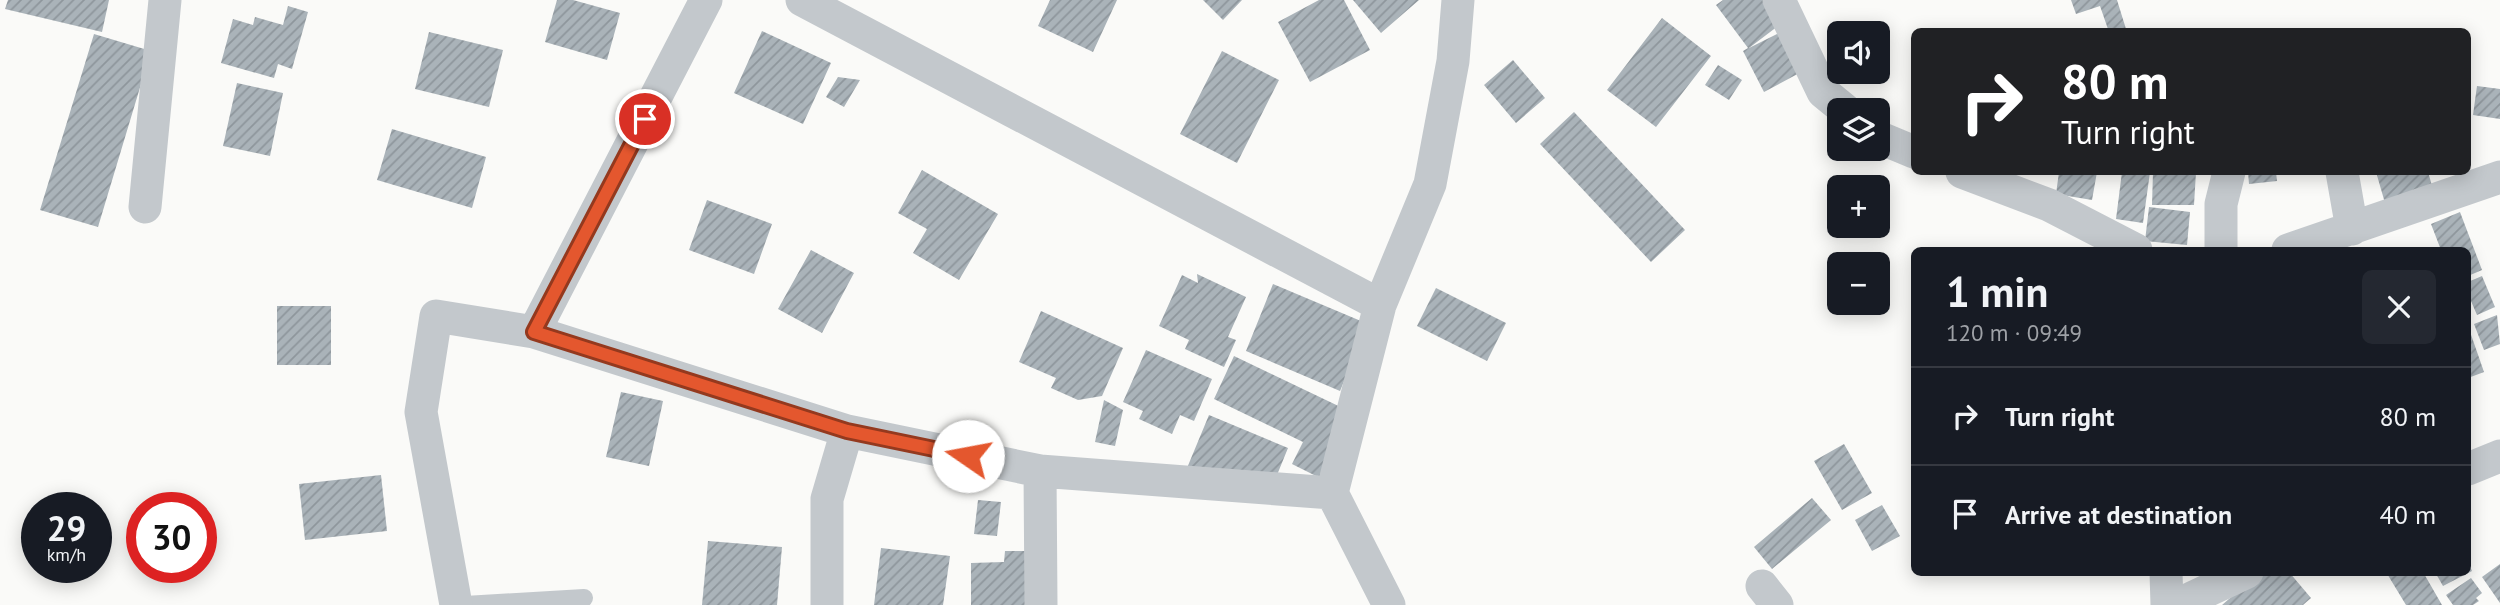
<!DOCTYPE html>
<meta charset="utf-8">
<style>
:root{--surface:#171b24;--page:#242831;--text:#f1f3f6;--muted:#9ea1a6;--line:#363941}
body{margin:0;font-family:"PT Sans",sans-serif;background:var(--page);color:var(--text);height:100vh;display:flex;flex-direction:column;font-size:26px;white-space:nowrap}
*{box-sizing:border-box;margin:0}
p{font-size:23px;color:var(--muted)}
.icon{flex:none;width:38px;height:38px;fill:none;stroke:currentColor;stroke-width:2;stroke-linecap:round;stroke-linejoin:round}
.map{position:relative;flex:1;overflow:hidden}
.details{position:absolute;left:1911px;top:247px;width:560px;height:329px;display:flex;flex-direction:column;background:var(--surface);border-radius:10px;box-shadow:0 4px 18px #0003}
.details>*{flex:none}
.banner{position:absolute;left:1911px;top:28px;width:560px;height:147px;border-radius:10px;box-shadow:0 4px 18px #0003;background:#202124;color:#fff;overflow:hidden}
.tools{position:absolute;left:1827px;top:21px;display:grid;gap:14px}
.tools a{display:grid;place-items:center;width:63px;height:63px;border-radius:10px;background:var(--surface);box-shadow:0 4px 18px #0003;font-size:35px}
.speed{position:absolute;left:21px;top:492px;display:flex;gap:14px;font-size:35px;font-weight:700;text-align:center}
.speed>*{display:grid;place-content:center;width:91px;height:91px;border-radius:50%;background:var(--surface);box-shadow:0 4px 18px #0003;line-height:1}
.speed small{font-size:18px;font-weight:400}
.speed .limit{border:10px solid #d22;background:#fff;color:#111}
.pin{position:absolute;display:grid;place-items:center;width:60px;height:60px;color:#fff;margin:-30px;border:4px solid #fff;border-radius:50%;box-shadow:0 2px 7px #0007}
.me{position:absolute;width:77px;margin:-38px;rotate:282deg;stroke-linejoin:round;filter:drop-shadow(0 0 5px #0008)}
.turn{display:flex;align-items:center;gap:24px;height:147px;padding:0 35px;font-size:32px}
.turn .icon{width:91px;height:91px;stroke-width:2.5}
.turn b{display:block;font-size:49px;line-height:60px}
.round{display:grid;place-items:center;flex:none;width:74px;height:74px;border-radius:10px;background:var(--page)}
.head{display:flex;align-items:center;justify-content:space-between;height:119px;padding:0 35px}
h1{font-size:42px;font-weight:800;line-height:52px}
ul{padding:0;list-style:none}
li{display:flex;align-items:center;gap:21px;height:98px;padding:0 35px;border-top:2px solid var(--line)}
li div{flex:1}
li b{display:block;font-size:26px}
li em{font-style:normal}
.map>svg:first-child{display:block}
</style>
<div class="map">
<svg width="2500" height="605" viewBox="0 0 2500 605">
<defs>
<pattern id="building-hatch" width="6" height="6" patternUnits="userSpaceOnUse" patternTransform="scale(1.75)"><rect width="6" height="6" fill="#aab3b9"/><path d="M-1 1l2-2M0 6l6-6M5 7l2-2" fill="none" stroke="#8e969c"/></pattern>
</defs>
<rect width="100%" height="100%" fill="#fafaf8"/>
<path fill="url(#building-hatch)" d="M 8,0 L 109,0 L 102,32 L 5,9 Z
M 557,0 L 573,0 L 620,13 L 607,60 L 545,42 Z
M 1050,0 L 1117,0 L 1093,52 L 1038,26 Z
M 1203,0 L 1242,0 L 1223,20 Z
M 1319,0 L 1344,0 L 1370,50 L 1310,82 L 1278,22 Z
M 1353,0 L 1419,0 L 1381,33 Z
M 1723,0 L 1766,0 L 1782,23 L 1749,48 L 1785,30 L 1805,70 L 1764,92 L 1743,51 L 1748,48 L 1716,5 Z
M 2071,0 L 2117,0 L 2126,29 L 2109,32 L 2100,6 L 2076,14 Z
M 288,6 L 308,12 L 292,69 L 278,64 L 274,78 L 221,63 L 233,19 L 253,25 L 255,17 L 283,25 Z
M 1662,18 L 1711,56 L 1656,127 L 1607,90 Z
M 762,31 L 831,63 L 803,124 L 734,93 Z
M 429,32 L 503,50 L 489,107 L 415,89 Z
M 94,34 L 151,51 L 98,227 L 40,210 Z
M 1222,51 L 1279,80 L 1237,163 L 1180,134 Z
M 1513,60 L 1545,98 L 1516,123 L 1484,85 Z
M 1718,65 L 1742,80 L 1729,100 L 1705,85 Z
M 838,77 L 860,80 L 844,107 L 826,97 Z
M 237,83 L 283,93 L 270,156 L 223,146 Z
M 2477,86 L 2500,89 L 2500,119 L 2473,115 Z
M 1574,112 L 1685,230 L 1651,262 L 1540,144 Z
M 392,129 L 486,157 L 472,208 L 377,180 Z
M 922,170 L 998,214 L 959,280 L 913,253 L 927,229 L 898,213 Z
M 2059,172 L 2097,172 L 2092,200 L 2056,194 Z
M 2122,172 L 2150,172 L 2143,223 L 2116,219 Z
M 2153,172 L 2196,172 L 2194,205 L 2152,205 Z
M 2248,172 L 2276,172 L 2277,181 L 2249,184 Z
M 2376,172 L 2428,172 L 2433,189 L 2385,203 Z
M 707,200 L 772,224 L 754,274 L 689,250 Z
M 2149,207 L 2190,212 L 2187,245 L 2145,241 Z
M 2460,212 L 2482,270 L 2468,276 L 2468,250 L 2441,250 L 2431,224 Z
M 811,250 L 854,273 L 822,333 L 778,309 Z
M 1197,274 L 1246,297 L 1228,337 L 1236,340 L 1224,367 L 1185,349 L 1189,340 L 1159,326 L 1182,275 L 1198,283 Z
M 2482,276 L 2495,307 L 2477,315 L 2468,294 L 2468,282 Z
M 1273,284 L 1368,324 L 1340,391 L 1246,351 Z
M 1436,288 L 1506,323 L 1487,361 L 1417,326 Z
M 277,306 L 331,306 L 331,365 L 277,365 Z
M 1041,311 L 1123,348 L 1102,396 L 1078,400 L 1051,388 L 1056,378 L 1019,362 Z
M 2497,315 L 2500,344 L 2484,350 L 2474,324 Z
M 2468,326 L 2484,372 L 2468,378 Z
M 1146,350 L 1212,379 L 1194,421 L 1180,415 L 1172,434 L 1139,419 L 1143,411 L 1123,402 Z
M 1234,356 L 1351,412 L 1320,478 L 1292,464 L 1303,442 L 1214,399 Z
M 621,392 L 663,401 L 649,466 L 606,457 Z
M 1104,400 L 1123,410 L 1115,446 L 1095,442 Z
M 1209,415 L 1288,448 L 1277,475 L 1187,468 Z
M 1844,444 L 1872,493 L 1842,510 L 1814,461 Z
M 381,475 L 387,531 L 305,540 L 299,484 Z
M 1812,498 L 1831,520 L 1772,569 L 1754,547 Z
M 978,500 L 1001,502 L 997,536 L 974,534 Z
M 1882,505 L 1900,536 L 1872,551 L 1855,520 Z
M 708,541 L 782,547 L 777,605 L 702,605 Z
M 881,548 L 950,556 L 943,605 L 874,605 Z
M 1005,551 L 1026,551 L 1026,605 L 971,605 L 971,563 L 1004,562 Z
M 2468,562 L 2472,571 L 2443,586 L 2435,572 L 2468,572 Z
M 2500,564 L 2500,603 L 2482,577 Z
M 2260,572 L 2289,572 L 2311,598 L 2303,605 L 2222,605 Z
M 2386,572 L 2423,572 L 2442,605 L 2406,605 Z
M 2471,578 L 2482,593 L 2476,598 L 2479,601 L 2473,605 L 2453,605 L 2446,595 Z"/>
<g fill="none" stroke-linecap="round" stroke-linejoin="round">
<path stroke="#c3c8cc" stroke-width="18" d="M 465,605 L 584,598"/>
<path stroke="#c3c8cc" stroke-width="33" d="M 802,0 L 1380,305
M 1779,0 L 1823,92 L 1845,110
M 1878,137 L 1914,152
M 1962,172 L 2049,205 L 2136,250
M 2342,172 L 2352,229
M 145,207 L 165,0
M 2221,250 L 2221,204 L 2229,172
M 2288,250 L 2500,177
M 534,332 L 706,0
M 2468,469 L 2500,456
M 1040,471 L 1041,605
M 2166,572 L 2167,605
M 1762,586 L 1777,605
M 456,605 L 421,412 L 436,316 L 534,332 L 847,431 L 1040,471 L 1332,493
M 827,605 L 827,499 L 847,431
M 1389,605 L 1332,493 L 1380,305 L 1430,184 L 1453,61 L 1458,0
M 2177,605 L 2247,572"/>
</g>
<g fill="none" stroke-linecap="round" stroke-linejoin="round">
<g stroke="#94391e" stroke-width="18">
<path id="route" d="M 645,119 L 534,332 L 847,431 L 968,456"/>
</g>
<use href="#route" stroke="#e4572e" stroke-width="12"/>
</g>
</svg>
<div class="tools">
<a><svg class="icon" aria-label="sound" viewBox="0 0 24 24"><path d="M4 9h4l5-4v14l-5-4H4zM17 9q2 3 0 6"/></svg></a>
<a><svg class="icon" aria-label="layers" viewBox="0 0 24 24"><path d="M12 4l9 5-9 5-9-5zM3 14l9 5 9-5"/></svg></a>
<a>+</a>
<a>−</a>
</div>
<div class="speed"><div>29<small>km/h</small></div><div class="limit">30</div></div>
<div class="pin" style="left:645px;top:119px;background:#d93025"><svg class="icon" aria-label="arrive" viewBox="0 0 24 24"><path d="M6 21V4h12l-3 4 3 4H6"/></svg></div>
<svg class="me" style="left:968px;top:456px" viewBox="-20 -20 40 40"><circle r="19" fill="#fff"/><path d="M0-13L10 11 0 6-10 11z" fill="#e4572e"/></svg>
<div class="banner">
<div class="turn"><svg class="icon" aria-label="right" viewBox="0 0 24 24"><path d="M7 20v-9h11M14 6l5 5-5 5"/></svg><div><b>80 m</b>Turn right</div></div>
</div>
<section class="details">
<div class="head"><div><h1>1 min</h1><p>120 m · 09:49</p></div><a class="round"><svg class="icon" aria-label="close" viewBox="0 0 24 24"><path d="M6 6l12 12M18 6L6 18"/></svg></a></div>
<ul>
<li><svg class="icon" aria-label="right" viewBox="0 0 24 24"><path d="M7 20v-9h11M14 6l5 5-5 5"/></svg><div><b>Turn right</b></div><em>80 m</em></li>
<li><svg class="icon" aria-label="arrive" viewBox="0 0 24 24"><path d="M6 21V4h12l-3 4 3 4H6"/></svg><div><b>Arrive at destination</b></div><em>40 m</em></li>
</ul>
</section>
</div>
